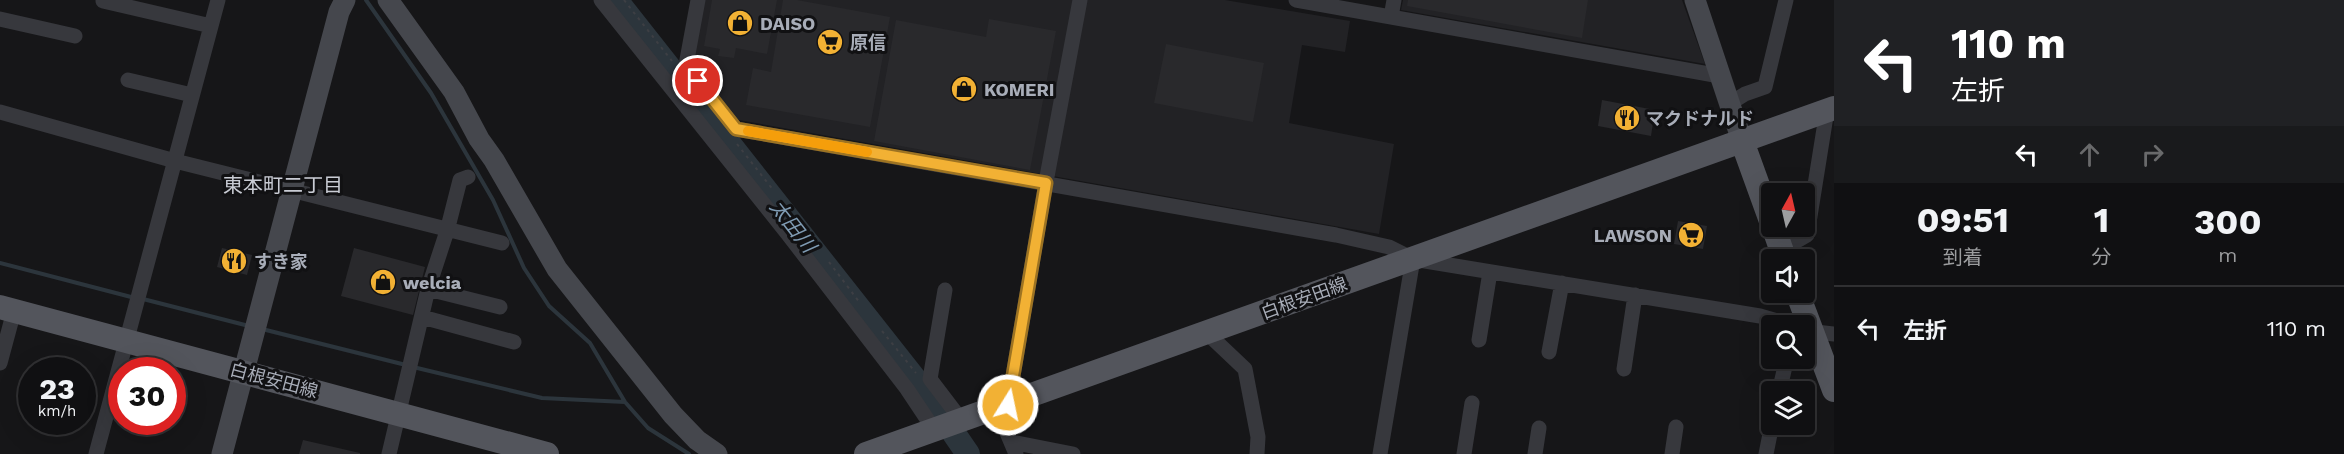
<!DOCTYPE html>
<html lang="ja">
<meta charset="utf-8">
<style>
:root{--surface:#101012;--page:#19191b;--text:#f1f3f6;--muted:#9c9d9f;--line:#303032}
body{margin:0;font-family:"Work Sans","Noto Sans JP",sans-serif;background:var(--page);color:var(--text);height:100vh;display:flex;flex-direction:column;font-size:22px;white-space:nowrap}
*{box-sizing:border-box;margin:0}
p{font-size:20px;color:var(--muted)}
.icon{flex:none;width:33px;height:33px;fill:none;stroke:currentColor;stroke-width:2;stroke-linecap:round;stroke-linejoin:round}
.map{position:relative;flex:1;overflow:hidden}
.side{display:flex;flex-direction:column;background:var(--surface);width:510px}
.side>*{flex:none}
.hud{background:#202124;color:#fff;overflow:hidden}
.needle{width:39px;rotate:8deg}
.controls{position:absolute;left:1761px;top:183px;display:grid;gap:12px}
.controls a{display:grid;place-items:center;width:54px;height:54px;border-radius:6px;background:var(--surface);box-shadow:0 6px 24px #0002,0 0 0 2px var(--line);font-size:30px}
.speed{position:absolute;left:18px;top:357px;display:flex;gap:12px;font-size:30px;font-weight:700;text-align:center}
.speed>*{display:grid;place-content:center;width:78px;height:78px;border-radius:50%;background:var(--surface);box-shadow:0 6px 24px #0002,0 0 0 2px var(--line);line-height:1}
.speed small{font-size:15px;font-weight:400}
.speed .limit{border:9px solid #d22;background:#fff;color:#111}
.pin{position:absolute;display:grid;place-items:center;width:51px;height:51px;color:#fff;margin:-26px;border:3px solid #fff;border-radius:50%;box-shadow:0 2px 6px #0007}
.me{position:absolute;width:66px;margin:-33px;rotate:10deg;stroke-linejoin:round;filter:drop-shadow(0 0 4px #0008)}
.turn{display:flex;align-items:center;gap:21px;height:126px;padding:0 18px;font-size:27px}
.turn .icon{width:78px;height:78px;stroke-width:2.5}
.turn b{display:block;font-size:42px;line-height:51px}
.lanes{display:flex;align-items:center;height:57px;padding:0 18px;background:#0003;justify-content:center;gap:30px;direction:ltr}
.lanes .off{opacity:.35}
.eta{display:flex;justify-content:space-evenly;align-items:center;height:102px;text-align:center}
.eta b{font-size:36px;font-weight:700;line-height:42px}
ul{padding:0;list-style:none}
li{display:flex;align-items:center;gap:18px;height:84px;padding:0 18px;border-top:2px solid var(--line)}
li div{flex:1}
li b{display:block;font-size:22px}
li em{font-style:normal}
main{display:flex;flex:1;min-height:0}
.map>svg:first-child{display:block}
</style>
<main>
<div class="map">
<svg width="1834" height="454" viewBox="0 0 1834 454">
<rect width="100%" height="100%" fill="#161618"/>
<path fill="#222225" d="M 700,0 L 1225,0 L 1350,21 L 1345,52 L 1302,45 L 1289,123 L 1394,144 L 1379,234 L 733,119 L 690,66 Z
M 1403,0 L 1682,0 L 1705,64 L 1401,10 Z"/>
<g fill="none" stroke-linecap="round" stroke-linejoin="round">
<path stroke="#2c353c" stroke-width="4" d="M 366,0 L 431,93 L 493,200 L 524,268 L 549,306 L 590,343 L 625,402 L 648,428 L 689,454
M 0,263 L 135,298
M 143,299 L 249,326
M 262,329 L 406,365
M 413,367 L 542,398 L 625,402"/>
<path stroke="#2c353c" stroke-width="24" d="M 616,0 L 929,397 L 968,454"/>
</g>
<path fill="#29292c" d="M 712,0 L 777,0 L 767,54 L 736,48 L 734,58 L 718,56 L 720,49 L 704,46 Z
M 783,0 L 797,0 L 890,17 L 870,127 L 746,105 L 753,68 L 771,72 Z
M 1408,0 L 1588,0 L 1582,38 L 1407,6 Z
M 989,19 L 1056,31 L 1030,170 L 874,141 L 896,20 L 986,37 Z
M 1166,44 L 1264,63 L 1253,122 L 1154,103 Z
M 1602,100 L 1655,110 L 1651,136 L 1598,126 Z
M 1678,221 L 1707,226 L 1703,249 L 1674,244 Z
M 222,248 L 252,255 L 247,275 L 217,267 Z
M 354,248 L 425,267 L 413,315 L 341,296 Z
M 303,440 L 360,453 L 360,454 L 299,454 Z"/>
<g fill="none" stroke-linecap="round" stroke-linejoin="round">
<path stroke="#3d3f44" stroke-width="2" stroke-dasharray="3 4.5" stroke-linecap="butt" d="M 624,0 L 672,61
M 737,144 L 774,191
M 829,262 L 860,303
M 882,331 L 916,373"/>
<path stroke="#37383d" stroke-width="15" d="M 601,0 L 787,233 L 907,389 L 935,431
M 698,0 L 686,65 L 736,129 L 1336,235 L 1389,247 L 1413,259 L 1760,316 L 1794,326
M 1296,0 L 1720,76
M 103,1 L 211,26
M 1391,17 L 1394,0
M 0,19 L 75,36
M 128,80 L 192,95
M 1729,104 L 1745,94 L 1765,87 L 1786,0
M 0,112 L 175,161 L 502,243
M 1781,250 L 1807,235 L 1827,110
M 428,289 L 500,307
M 945,290 L 930,379 L 962,421
M 422,317 L 514,342
M 1807,331 L 1834,334
M 1207,333 L 1245,369 L 1258,437 L 1257,454
M 1479,340 L 1490,272
M 1549,352 L 1562,283
M 0,363 L 14,311
M 1624,369 L 1635,295
M 1779,392 L 1787,358
M 1008,405 L 1046,182 L 1080,0
M 997,409 L 1016,454
M 1011,442 L 1073,454
M 96,454 L 218,0
M 389,454 L 428,289 L 447,231 L 460,180 L 468,177
M 1380,454 L 1413,259
M 1464,454 L 1472,403
M 1535,454 L 1539,428
M 1672,454 L 1676,427
M 1766,454 L 1772,424"/>
<path stroke="#45474d" stroke-width="21" d="M 388,0 L 454,92 L 479,139 L 494,160 L 557,269 L 673,415 L 697,440 L 717,454
M 1695,0 L 1742,141
M 222,454 L 339,12 L 345,0"/>
<path stroke="#53555c" stroke-width="24" d="M 1742,141 L 1772,224
M 1773,226 L 1785,260
M 1797,292 L 1834,390
M 0,307 L 547,454
M 866,454 L 1834,108"/>
</g>
<g fill="none" stroke-linecap="round" stroke-linejoin="round">
<g stroke="#9d7322" stroke-width="15">
<path id="route" d="M 698,81 L 736,129 L 1046,183 L 1008,405"/>
</g>
<use href="#route" stroke="#f2b134" stroke-width="10"/>
<path stroke="#f59e0b" stroke-width="10" d="M 748,131 L 867,152"/>
</g>
<defs>
<g id="shop-disc" transform="scale(1.35)"><circle r="9.5" fill="#f2b134" stroke="#111113"/><path d="M-5-2.5h2.3a2.7 3.5 0 0 1 5.4 0H5L5.5 6h-11ZM-1.5-2.5h3a1.5 2.3 0 0 0-3 0Z" fill="#111"/></g>
<g id="supermarket-disc" transform="scale(1.35)"><circle r="9.5" fill="#f2b134" stroke="#111113"/><path d="M-6-5.5h2.5l.6 2H6L4.5 2H-2.5L-4.4-4H-6ZM-1.5 3.2a1.3 1.3 0 1 0 .1 0ZM3 3.2a1.3 1.3 0 1 0 .1 0Z" fill="#111"/></g>
<g id="restaurant-disc" transform="scale(1.35)"><circle r="9.5" fill="#f2b134" stroke="#111113"/><path d="M-5-6h1v4h1v-4h1v4h1v-4h1v5L-1.5 .5V6h-2V.5L-5-1ZM5-6V6H3V1.5H1.5Q1.5-4 5-6Z" fill="#111"/></g>
</defs>
<g fill-rule="evenodd">
<use href="#shop-disc" x="740" y="23"/>
<use href="#supermarket-disc" x="830" y="42"/>
<use href="#shop-disc" x="964" y="89"/>
<use href="#restaurant-disc" x="1627" y="118"/>
<use href="#supermarket-disc" x="1691" y="235"/>
<use href="#restaurant-disc" x="234" y="261"/>
<use href="#shop-disc" x="383" y="282"/>
</g>
<g text-anchor="middle" dominant-baseline="central" stroke-width="6" stroke-linejoin="round" paint-order="stroke">
<g font-size="18" font-weight="bold" fill="#a8adb8" stroke="#111113" text-anchor="start">
<text x="760" y="23">DAISO</text>
<text x="850" y="42">原信</text>
<text x="984" y="89">KOMERI</text>
<text x="1646" y="118">マクドナルド</text>
<text x="1672" y="235" text-anchor="end">LAWSON</text>
<text x="254" y="261">すき家</text>
<text x="403" y="282">welcia</text>
</g>
<g font-size="18" fill="#a8adb8" stroke="#111113">
<text transform="translate(1304 298) rotate(-20)">白根安田線</text>
<text transform="translate(274 380) rotate(15)">白根安田線</text>
</g>
<g font-size="20" fill="#c9ccd4" stroke="#111113">
<text x="283" y="185">東本町二丁目</text>
</g>
<g font-size="20" font-style="italic" fill="#7f9bb3" stroke="#111113">
<text transform="translate(793 226) rotate(52)">太田川</text>
</g>
</g>
</svg>
<div class="controls">
<a><svg class="needle" viewBox="-14 -14 28 28"><path d="M0-13l5 13h-10z" fill="#e53935"/><path d="M0 13l5-13h-10z" fill="#9c9d9f"/></svg></a>
<a><svg class="icon" aria-label="sound" viewBox="0 0 24 24"><path d="M4 9h4l5-4v14l-5-4H4zM17 9q2 3 0 6"/></svg></a>
<a><svg class="icon" aria-label="search" viewBox="0 0 24 24"><circle cx="10" cy="10" r="6"/><path d="M15 15l6 6"/></svg></a>
<a><svg class="icon" aria-label="layers" viewBox="0 0 24 24"><path d="M12 4l9 5-9 5-9-5zM3 14l9 5 9-5"/></svg></a>
</div>
<div class="speed"><div>23<small>km/h</small></div><div class="limit">30</div></div>
<div class="pin" style="left:698px;top:81px;background:#d93025"><svg class="icon" aria-label="arrive" viewBox="0 0 24 24"><path d="M6 21V4h12l-3 4 3 4H6"/></svg></div>
<svg class="me" style="left:1008px;top:405px" viewBox="-20 -20 40 40"><circle r="17" fill="#f2b134" stroke="#fff" stroke-width="3"/><path d="M0-11L8 9 0 5-8 9z" fill="#fff"/></svg>
</div>
<section class="side">
<div class="hud">
<div class="turn"><svg class="icon" aria-label="left" viewBox="0 0 24 24"><path d="M17 20v-9H6M10 6l-5 5 5 5"/></svg><div><b>110 m</b>左折</div></div>
<div class="lanes"><svg class="icon" aria-label="left" viewBox="0 0 24 24"><path d="M17 20v-9H6M10 6l-5 5 5 5"/></svg><svg class="icon off" aria-label="ahead" viewBox="0 0 24 24"><path d="M12 20V5M6 11l6-6 6 6"/></svg><svg class="icon off" aria-label="right" viewBox="0 0 24 24"><path d="M7 20v-9h11M14 6l5 5-5 5"/></svg></div>
</div>
<div class="eta">
<div><b>09:51</b><p>到着</p></div>
<div><b>1</b><p>分</p></div>
<div><b>300</b><p>m</p></div>
</div>
<ul>
<li><svg class="icon" aria-label="left" viewBox="0 0 24 24"><path d="M17 20v-9H6M10 6l-5 5 5 5"/></svg><div><b>左折</b></div><em>110 m</em></li>
</ul>
</section>
</main>
